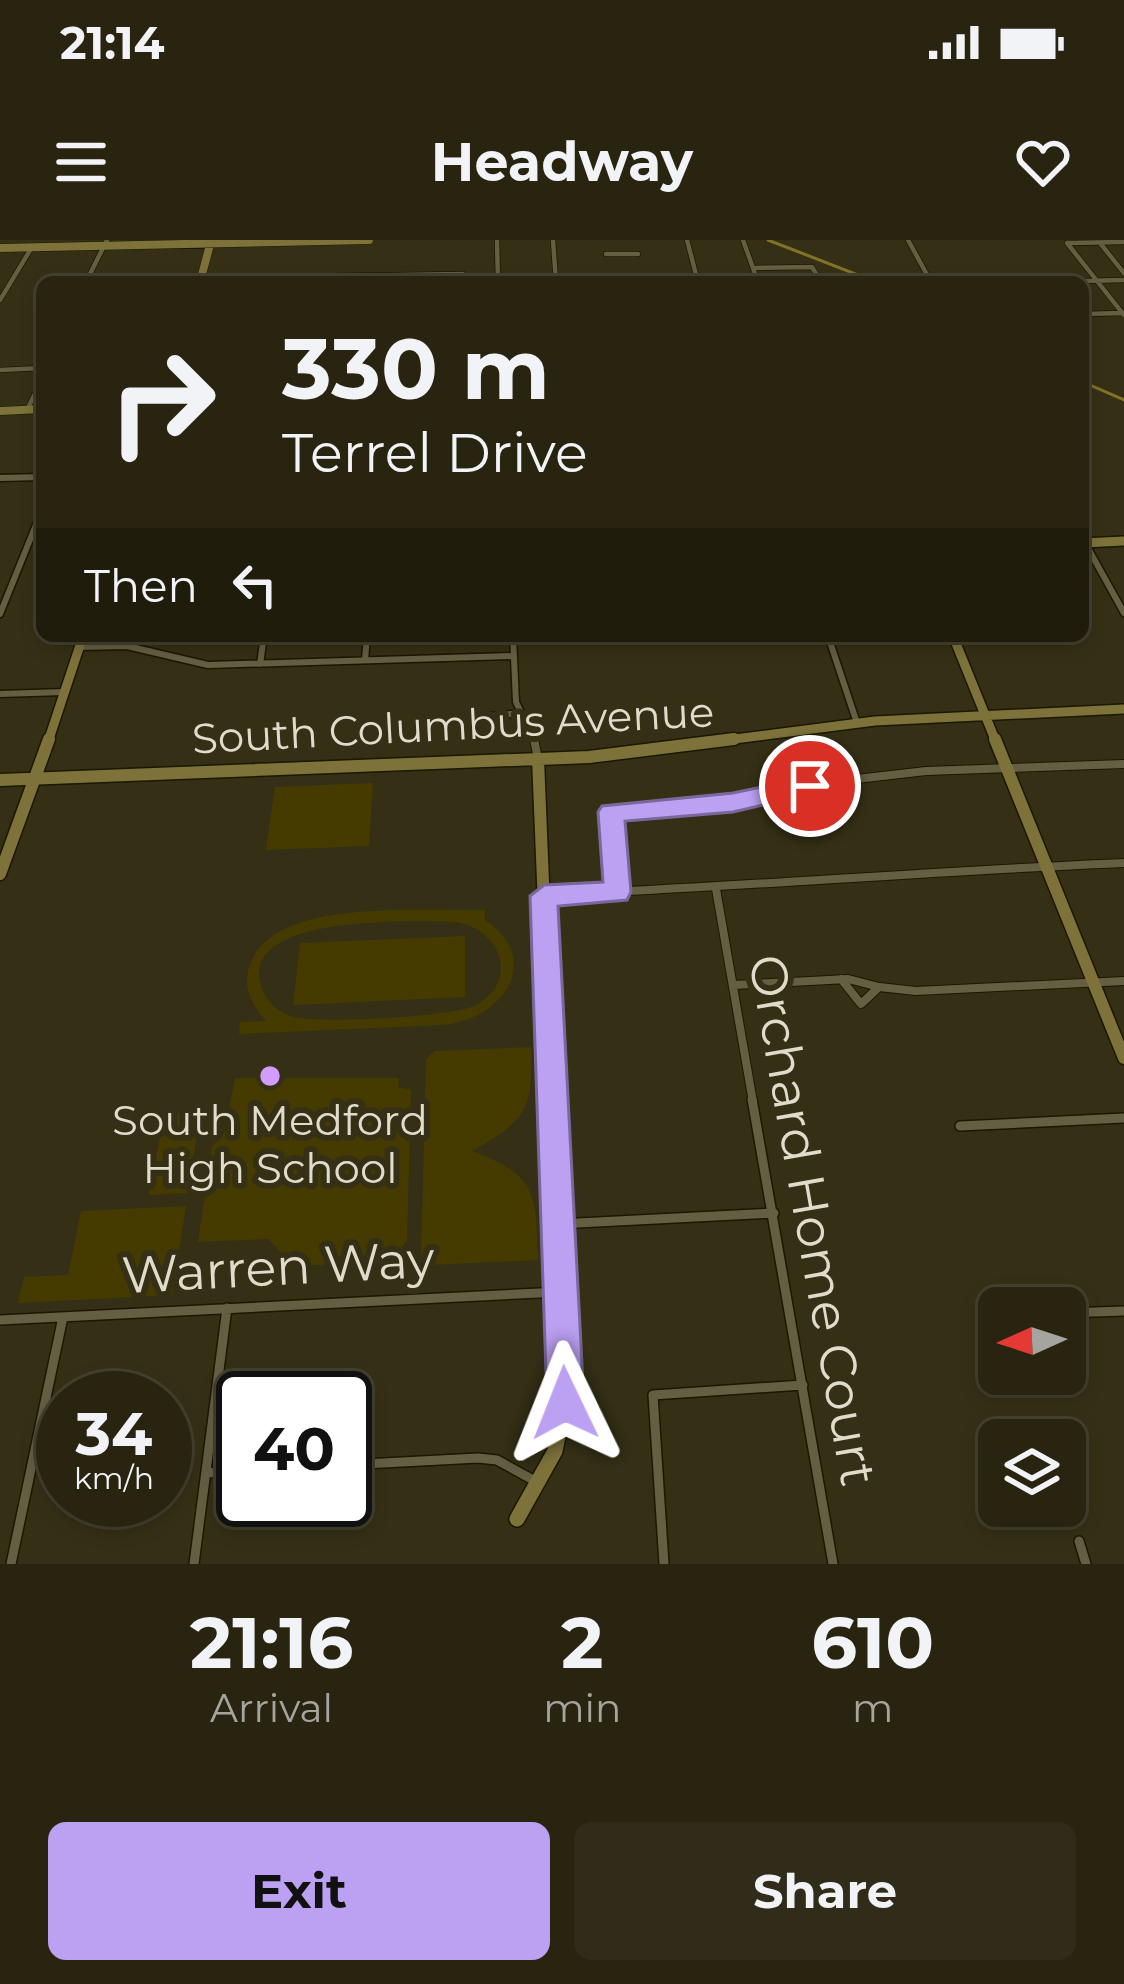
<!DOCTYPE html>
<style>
:root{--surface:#282410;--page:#302c19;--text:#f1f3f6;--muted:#a5a49f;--line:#444130;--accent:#bca0f2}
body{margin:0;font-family:Montserrat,sans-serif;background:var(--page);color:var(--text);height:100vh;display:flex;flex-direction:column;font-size:45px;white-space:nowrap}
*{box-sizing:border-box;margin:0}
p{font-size:39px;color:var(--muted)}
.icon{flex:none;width:66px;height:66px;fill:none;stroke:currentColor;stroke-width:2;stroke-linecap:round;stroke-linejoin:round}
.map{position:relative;height:1324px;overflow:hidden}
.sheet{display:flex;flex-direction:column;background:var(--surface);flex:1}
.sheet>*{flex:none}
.hud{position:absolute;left:36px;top:36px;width:1053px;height:366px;border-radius:18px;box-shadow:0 6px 18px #0003,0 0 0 3px var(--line);background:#282410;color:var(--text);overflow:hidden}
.needle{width:78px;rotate:267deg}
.tools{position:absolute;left:978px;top:1047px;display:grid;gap:24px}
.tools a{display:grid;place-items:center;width:108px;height:108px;border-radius:18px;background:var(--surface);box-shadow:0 6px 18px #0003,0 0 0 3px var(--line);font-size:60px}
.speed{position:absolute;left:36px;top:1131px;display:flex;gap:24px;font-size:60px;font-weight:700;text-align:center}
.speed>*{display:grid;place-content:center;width:156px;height:156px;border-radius:50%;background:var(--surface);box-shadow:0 6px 18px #0003,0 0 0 3px var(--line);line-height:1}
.speed small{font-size:30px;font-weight:400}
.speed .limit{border:6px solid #111;border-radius:18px;background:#fff;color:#111}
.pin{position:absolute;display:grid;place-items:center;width:102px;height:102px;color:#fff;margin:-51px;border:6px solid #fff;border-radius:50%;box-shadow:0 3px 12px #0007}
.me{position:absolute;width:132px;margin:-66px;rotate:358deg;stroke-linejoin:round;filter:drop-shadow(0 0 9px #0008)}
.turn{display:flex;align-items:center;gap:42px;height:252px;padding:0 48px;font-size:54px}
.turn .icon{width:156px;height:156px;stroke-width:2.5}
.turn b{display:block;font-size:84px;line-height:102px}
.then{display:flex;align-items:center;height:114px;padding:0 48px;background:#0003;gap:24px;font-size:45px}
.eta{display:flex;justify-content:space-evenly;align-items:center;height:204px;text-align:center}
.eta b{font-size:72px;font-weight:700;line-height:84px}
.button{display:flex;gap:24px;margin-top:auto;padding:24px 48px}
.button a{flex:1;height:138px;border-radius:18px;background:var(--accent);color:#111;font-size:48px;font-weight:700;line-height:138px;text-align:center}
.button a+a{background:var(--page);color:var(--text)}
.status{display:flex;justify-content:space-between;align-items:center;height:84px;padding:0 60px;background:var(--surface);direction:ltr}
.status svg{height:33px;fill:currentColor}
header{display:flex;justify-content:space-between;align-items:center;height:156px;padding:0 48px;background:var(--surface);font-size:54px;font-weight:700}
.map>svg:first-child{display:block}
</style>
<div class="status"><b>21:14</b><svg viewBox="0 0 49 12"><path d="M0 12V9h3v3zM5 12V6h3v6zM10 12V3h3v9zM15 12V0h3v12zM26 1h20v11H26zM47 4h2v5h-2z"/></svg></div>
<header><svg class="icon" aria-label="menu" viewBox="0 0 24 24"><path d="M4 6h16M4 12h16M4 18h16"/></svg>Headway<svg class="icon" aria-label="heart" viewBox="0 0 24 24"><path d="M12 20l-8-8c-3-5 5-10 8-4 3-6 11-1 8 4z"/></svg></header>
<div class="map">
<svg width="1124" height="1324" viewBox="0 0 1124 1324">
<rect width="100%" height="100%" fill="#353015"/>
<path fill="#453b00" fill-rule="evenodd" d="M 373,543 L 369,606 L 266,610 L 275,547 Z
M 485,670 L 485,680 C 545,720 502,779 444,785 L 239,794 L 240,782 L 266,781 C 251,763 241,746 251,722 C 277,657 425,672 485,670 ZM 456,682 C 500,689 521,740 476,765 C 454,777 319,784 294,777 C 282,774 271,766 265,755 C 223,672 418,681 456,682 Z
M 465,696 L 465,757 L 293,765 L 300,703 Z
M 531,807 C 533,870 527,880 472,911 C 539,935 536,957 538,1020 L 429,1025 L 421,1018 L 426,819 L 435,811 Z
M 235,838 L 399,838 L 398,847 L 411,850 L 407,1001 L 387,1022 L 294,1026 L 268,999 L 198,1002 L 212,906 L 224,894 Z
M 201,869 L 188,953 L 149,955 L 164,876 Z
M 186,966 L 172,1055 L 18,1063 L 24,1037 L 68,1035 L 81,971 Z"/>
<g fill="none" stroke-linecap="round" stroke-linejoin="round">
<path stroke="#827324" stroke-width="3" d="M 768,0 L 876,42
M 1083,142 L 1124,160"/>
<g stroke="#1c1700" stroke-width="6">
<path id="street-far3" d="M 497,0 L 498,42
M 553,0 L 556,42
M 687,0 L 698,42
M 743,0 L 758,42
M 908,0 L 931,42
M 1067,3 L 1124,75
M 1068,3 L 1124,2
M 1100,3 L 1124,33
M 606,14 L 638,14
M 753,28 L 812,27 L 821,42
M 201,38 L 463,34
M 86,42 L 107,0
M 1043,42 L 1124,40
M 0,60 L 32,7
M 1083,74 L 1123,73
M 0,130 L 42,128
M 27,170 L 42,139"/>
</g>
<g stroke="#1c1700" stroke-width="9">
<path id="street-far2" d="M 0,238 L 42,237
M 1084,301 L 1124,373
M 0,374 L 42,270
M 513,396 L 516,462 L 535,502
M 828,396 L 857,483
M 79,407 L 127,406 L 208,425 L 513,416
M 365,420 L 367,396
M 260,424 L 264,396
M 0,454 L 64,452
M 433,482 L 521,473"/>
</g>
<g stroke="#1c1700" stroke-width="10">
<path id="street-far1" d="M 534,499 L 538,519
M 716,649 L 753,862
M 617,652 L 609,578 L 615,571 L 707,566 L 839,541 L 926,531 L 1124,524
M 545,655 C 739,647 930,631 1124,623
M 841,739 L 861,764 L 879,747 L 916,751 L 1124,741
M 733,745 L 848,739 L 879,747"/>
</g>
<g stroke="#1c1700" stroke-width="12">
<path id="street" d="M 752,859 L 833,1324
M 960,886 L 1124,878
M 558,984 L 774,973
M 1065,1073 L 1124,1071
M 0,1080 L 560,1052
M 345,1225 L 478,1218 L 497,1220 L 535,1241
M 206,1233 L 243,1231
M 1079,1301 L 1086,1324
M 11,1324 L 63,1077
M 194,1324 L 227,1068
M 664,1324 L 653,1155 L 803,1145"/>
</g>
<g stroke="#1c1700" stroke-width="9">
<path id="secondary-far3" d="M 0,8 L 369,0
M 200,42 L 211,1
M 0,171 L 42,169"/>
</g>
<g stroke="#1c1700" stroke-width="12">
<path id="secondary-far2" d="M 1083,303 L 1124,301
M 953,396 L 996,502
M 48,502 L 83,396
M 711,502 L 875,481 L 1124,469"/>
</g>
<g stroke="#1c1700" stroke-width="15">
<path id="secondary-far1" d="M 995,499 L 1124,818
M 538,519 L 552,862
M 0,540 L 589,517 L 734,499
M 0,634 L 49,499"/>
</g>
<g stroke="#1c1700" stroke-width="18">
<path id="secondary" d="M 517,1279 L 555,1211 L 565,1163 L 552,859"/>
</g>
<use href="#street-far3" stroke="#645f43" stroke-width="4.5"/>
<use href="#street-far2" stroke="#645f43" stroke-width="6"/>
<use href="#street-far1" stroke="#645f43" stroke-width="8"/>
<use href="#street" stroke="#645f43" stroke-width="9"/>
<use href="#secondary-far3" stroke="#7d733a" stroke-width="8"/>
<use href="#secondary-far2" stroke="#7d733a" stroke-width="9"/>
<use href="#secondary-far1" stroke="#7d733a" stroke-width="12"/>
<use href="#secondary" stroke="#7d733a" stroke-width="15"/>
</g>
<path fill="#bca0f2" stroke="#7a689d" stroke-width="3" d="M 810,537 L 819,540 L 823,546 L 819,552 L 733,572 L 625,581 L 631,652 L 627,660 L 558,666 L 584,1163 L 578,1176 L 565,1182 L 552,1176 L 547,1163 L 530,656 L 544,645 L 603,642 L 598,572 L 602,566 L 733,553 Z"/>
<circle fill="#d29cfd" stroke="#353015" stroke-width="4.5" cx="270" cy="836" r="12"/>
<g text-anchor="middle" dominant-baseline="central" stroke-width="12" stroke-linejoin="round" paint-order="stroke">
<g font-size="42" fill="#dfdccc" stroke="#353015">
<text transform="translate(453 485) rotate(-3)">South Columbus Avenue</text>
</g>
<g font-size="42" fill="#dfdccc" stroke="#353015">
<text x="270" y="880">South Medford<tspan x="270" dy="48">High School</tspan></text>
</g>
<g font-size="51" fill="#dfdccc" stroke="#353015">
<text transform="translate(813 980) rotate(80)">Orchard Home Court</text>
<text transform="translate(278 1027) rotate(-3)">Warren Way</text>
</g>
</g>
</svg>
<div class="tools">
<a><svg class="needle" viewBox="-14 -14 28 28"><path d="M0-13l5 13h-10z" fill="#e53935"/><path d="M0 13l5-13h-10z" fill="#a5a49f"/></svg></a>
<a><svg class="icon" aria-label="layers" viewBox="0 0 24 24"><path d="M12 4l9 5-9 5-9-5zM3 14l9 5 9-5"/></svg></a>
</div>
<div class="speed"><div>34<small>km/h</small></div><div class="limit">40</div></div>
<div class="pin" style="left:810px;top:546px;background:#d93025"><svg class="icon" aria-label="arrive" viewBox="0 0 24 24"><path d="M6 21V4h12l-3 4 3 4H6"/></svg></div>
<svg class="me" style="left:565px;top:1163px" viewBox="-20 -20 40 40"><path d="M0-17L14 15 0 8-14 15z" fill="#bca0f2" stroke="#fff" stroke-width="4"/></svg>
<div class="hud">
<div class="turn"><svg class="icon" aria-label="right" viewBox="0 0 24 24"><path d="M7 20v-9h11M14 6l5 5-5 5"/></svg><div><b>330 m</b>Terrel Drive</div></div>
<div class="then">Then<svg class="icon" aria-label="left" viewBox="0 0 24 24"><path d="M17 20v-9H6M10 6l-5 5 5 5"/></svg></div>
</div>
</div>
<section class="sheet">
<div class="eta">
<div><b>21:16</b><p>Arrival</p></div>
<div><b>2</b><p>min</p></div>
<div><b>610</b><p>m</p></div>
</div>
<div class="button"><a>Exit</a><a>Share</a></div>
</section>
